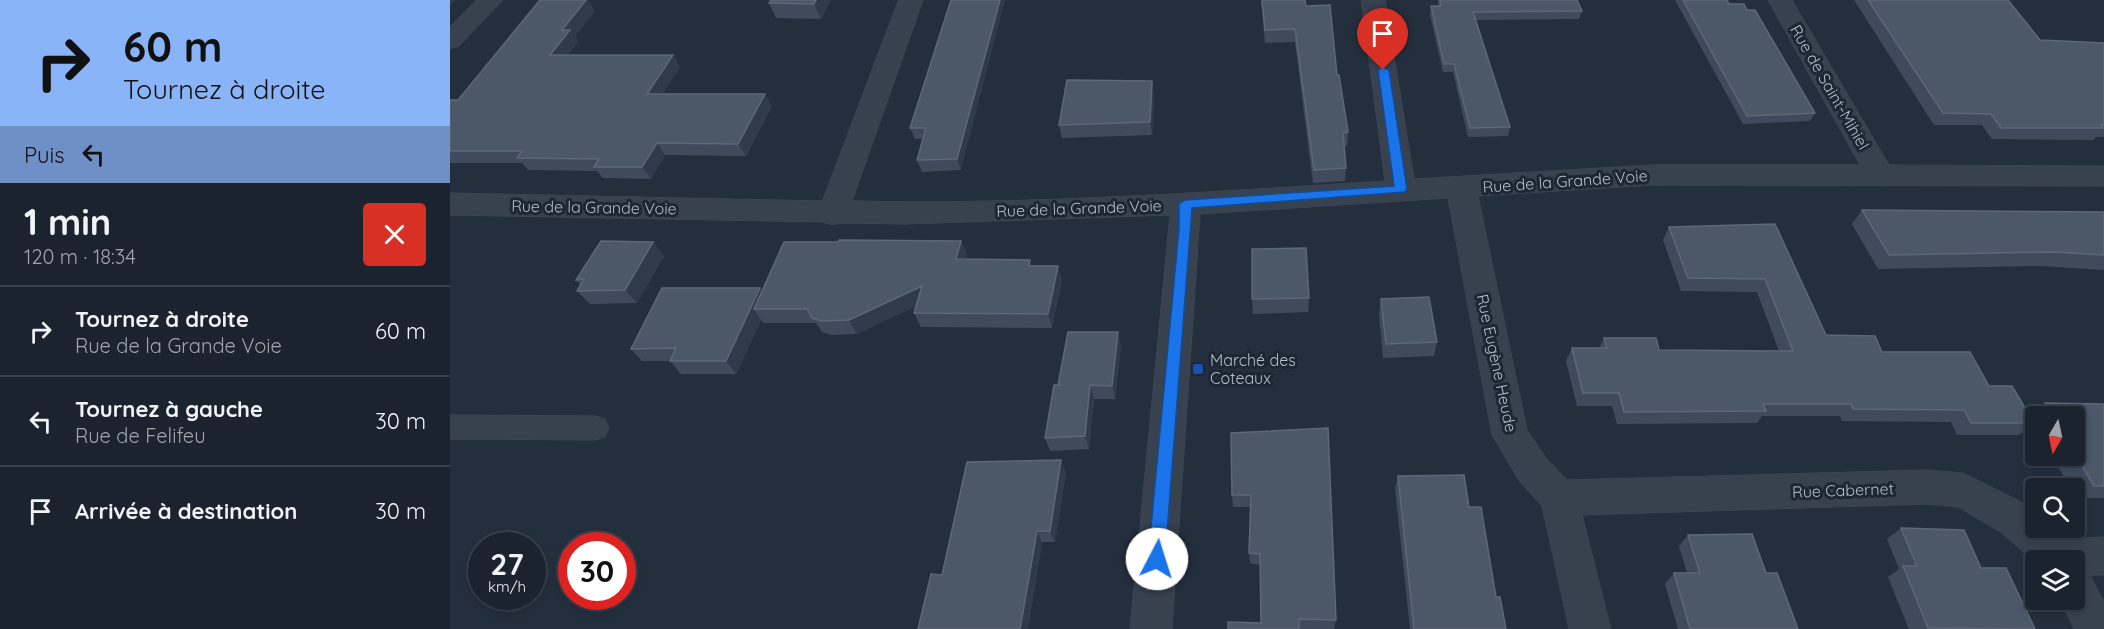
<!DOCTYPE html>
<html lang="fr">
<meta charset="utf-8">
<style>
:root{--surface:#1b232e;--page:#282f3a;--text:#f1f3f6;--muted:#a0a4aa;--line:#39404a}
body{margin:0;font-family:Quicksand,sans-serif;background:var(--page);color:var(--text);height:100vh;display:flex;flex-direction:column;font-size:22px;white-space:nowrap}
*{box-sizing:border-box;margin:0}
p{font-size:20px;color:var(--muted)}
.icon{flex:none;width:33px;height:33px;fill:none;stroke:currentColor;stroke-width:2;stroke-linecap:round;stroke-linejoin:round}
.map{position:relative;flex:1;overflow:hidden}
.details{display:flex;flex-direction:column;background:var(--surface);width:450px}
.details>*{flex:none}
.top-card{background:#8ab4f8;color:#111;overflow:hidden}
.needle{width:39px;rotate:189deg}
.controls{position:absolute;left:1575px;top:406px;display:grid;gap:12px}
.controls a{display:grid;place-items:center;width:60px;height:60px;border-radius:6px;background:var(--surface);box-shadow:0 3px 9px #0003,0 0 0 2px var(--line);font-size:30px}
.speed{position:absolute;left:18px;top:532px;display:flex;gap:12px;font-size:30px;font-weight:700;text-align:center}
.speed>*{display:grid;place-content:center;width:78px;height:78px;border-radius:50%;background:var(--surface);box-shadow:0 3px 9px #0003,0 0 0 2px var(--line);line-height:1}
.speed small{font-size:15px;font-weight:400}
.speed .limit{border:9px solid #d22;background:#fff;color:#111}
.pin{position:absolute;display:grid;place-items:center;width:51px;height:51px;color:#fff;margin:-62px -26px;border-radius:50% 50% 50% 0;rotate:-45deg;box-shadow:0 0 6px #0007}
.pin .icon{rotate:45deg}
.me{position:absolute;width:66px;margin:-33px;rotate:5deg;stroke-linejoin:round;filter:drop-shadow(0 0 4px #0008)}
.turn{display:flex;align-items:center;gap:21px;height:126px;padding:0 24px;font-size:27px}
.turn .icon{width:78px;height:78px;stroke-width:2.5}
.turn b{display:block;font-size:42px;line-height:51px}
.then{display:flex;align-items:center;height:57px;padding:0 24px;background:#0003;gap:12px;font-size:22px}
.round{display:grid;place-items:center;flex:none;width:63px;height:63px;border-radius:6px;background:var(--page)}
.summary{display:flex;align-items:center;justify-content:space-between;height:102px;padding:0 24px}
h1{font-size:36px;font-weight:800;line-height:45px}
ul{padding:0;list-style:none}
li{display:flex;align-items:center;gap:18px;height:90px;padding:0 24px;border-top:2px solid var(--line)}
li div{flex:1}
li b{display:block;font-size:22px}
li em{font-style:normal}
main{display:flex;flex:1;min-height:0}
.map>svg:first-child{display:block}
</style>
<main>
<section class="details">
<div class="top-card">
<div class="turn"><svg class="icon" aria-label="right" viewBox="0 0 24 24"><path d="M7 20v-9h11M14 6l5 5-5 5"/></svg><div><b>60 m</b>Tournez à droite</div></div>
<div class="then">Puis<svg class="icon" aria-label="left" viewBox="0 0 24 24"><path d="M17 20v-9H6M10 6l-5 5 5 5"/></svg></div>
</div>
<div class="summary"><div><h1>1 min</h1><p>120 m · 18:34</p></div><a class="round" style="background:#d93025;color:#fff"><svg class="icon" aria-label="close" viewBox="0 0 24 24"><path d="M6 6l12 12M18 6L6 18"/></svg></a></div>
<ul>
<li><svg class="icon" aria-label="right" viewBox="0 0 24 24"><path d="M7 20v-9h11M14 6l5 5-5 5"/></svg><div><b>Tournez à droite</b><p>Rue de la Grande Voie</p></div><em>60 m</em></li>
<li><svg class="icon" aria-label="left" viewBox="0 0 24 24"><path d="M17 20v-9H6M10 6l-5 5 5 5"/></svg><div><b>Tournez à gauche</b><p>Rue de Felifeu</p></div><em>30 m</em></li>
<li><svg class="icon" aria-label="arrive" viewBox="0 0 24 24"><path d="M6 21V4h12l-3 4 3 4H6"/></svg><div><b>Arrivée à destination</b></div><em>30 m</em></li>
</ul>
</section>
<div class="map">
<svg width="1654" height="629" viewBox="0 0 1654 629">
<rect width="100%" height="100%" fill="#242f3e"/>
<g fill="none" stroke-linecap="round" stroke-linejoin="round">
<g stroke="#414a57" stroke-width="1">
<path id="lane" d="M 0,415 L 145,416 L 155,419 L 159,428 L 155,437 L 145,440 L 0,439 Z"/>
</g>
<g stroke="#414a57" stroke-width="1">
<path id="street" d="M 27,0 L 53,0 L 9,46 L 0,49 L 0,27 Z
M 449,0 L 473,0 L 402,201 C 579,205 758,192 935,181 L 911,0 L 935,0 L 964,179 L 1201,165 L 1410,165 L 1318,0 L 1342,0 L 1439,165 L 1654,166 L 1654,186 L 1201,185 L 1028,196 L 1077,430 L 1096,458 L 1117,480 L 1477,470 L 1513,473 L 1577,505 L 1586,513 L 1586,528 L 1604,528 L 1617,539 L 1654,537 L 1654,575 L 1640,575 L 1654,602 L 1654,629 L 1624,629 L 1610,600 L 1624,600 L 1624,561 L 1586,562 L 1549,531 L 1508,507 L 1477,504 L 1132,515 L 1161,629 L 1119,629 L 1092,506 L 1070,482 L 1042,435 L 998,198 L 750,214 L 722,629 L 680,629 L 720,215 L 456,224 L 390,223 L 382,225 L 373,222 L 0,215 L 0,193 L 372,201 Z"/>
</g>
<use href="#lane" fill="#38414e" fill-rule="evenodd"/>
<use href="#street" fill="#38414e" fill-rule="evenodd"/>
</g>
<path fill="#3f4b5c" d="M 321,0 L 381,0 L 371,19 L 326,18 L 319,3 Z
M 501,0 L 511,170 L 472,172 L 467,160 L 473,139 L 465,139 L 460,128 Z
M 811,0 L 855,0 L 856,6 L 887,75 L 898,132 L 897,146 L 894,146 L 896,168 L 895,181 L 863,183 L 845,42 L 815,43 Z
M 988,0 L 1127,0 L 1132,11 L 1129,19 L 1026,20 L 1060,127 L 1058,136 L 1018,137 L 1003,72 L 993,72 L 980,15 L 981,6 L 988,6 Z
M 1225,0 L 1277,0 L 1279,4 L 1297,10 L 1365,113 L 1360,121 L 1293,124 Z
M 1404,0 L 1558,0 L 1590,40 L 1654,43 L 1654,137 L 1646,137 L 1643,140 L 1542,139 L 1532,125 L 1484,125 Z
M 145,11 L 125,36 L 128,42 L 118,55 L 223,55 L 230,67 L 212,94 L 322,106 L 296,156 L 215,155 L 201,179 L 153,178 L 147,171 L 78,170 L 72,163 L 0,163 L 0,100 L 8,100 Z
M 702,81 L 704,94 L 702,135 L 612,138 L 609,125 Z
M 1412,210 L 1654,212 L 1654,270 L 1590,266 L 1428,269 L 1402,224 Z
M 1325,224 L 1376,335 L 1539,386 L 1580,416 L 1595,403 L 1654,404 L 1654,498 L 1626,498 L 1624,495 L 1624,489 L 1621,489 L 1602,456 L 1624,456 L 1624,417 L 1586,417 L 1586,428 L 1583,424 L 1569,435 L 1507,435 L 1501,422 L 1392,421 L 1390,416 L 1312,416 L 1307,423 L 1167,424 L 1162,406 L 1127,406 L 1116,361 L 1122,348 L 1149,348 L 1154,338 L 1209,350 L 1329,351 L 1307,292 L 1231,291 L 1213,240 L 1219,227 Z
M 511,241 L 517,256 L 516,259 L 582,266 L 612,280 L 602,328 L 471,327 L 464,313 L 466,306 L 407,334 L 381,335 L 372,332 L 366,323 L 314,323 L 311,320 L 286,374 L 231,374 L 220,361 L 192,361 L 181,349 L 310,288 L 312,291 Z
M 203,242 L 214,256 L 187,303 L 140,304 L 127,291 L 131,285 L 126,280 Z
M 859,298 L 858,312 L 803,314 L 802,299 Z
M 931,299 L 987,342 L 984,356 L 933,358 L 929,313 Z
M 671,346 L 665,399 L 644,399 L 639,449 L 600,451 L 595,438 L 609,385 Z
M 781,433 L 886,620 L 884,629 L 778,629 L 811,623 L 810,565 L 800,563 L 799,553 L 800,507 L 783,507 L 782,495 Z
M 616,472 L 605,542 L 592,542 L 578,629 L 468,629 L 492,575 Z
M 948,476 L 1019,507 L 1056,629 L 960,629 L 945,488 Z
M 1451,528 L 1531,568 L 1585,629 L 1459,629 L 1438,577 L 1449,569 L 1437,539 Z
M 1238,535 L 1316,573 L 1348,629 L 1228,629 L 1215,584 L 1224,573 L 1237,573 L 1229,546 Z"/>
<path fill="#2f3b4b" d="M 0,0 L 6,0 L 0,6 Z
M 136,0 L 138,0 L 145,11 L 125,36 L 128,42 L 109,67 L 100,55 L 112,30 Z
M 366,0 L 381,0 L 371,19 L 364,4 Z
M 550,0 L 555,0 L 511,170 L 507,159 Z
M 223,55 L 230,67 L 205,106 L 197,94 Z
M 702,81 L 704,94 L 702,135 L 700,122 Z
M 315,94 L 322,106 L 296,156 L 288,144 Z
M 207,143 L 215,155 L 201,179 L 192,167 Z
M 511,241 L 517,256 L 512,273 L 506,259 Z
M 203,242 L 214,256 L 187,303 L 175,290 Z
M 608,266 L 612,280 L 602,328 L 598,314 Z
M 472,286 L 479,300 L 407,334 L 399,320 Z
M 310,288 L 319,301 L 304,309 L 311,320 L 286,374 L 276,361 Z
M 668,332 L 671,346 L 665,399 L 662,386 Z
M 640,385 L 644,399 L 639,449 L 635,436 Z
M 611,460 L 616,472 L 605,542 L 600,531 Z
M 587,531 L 592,542 L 578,629 L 570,629 Z"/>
<path fill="#4b5868" stroke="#5c6777" stroke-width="1.5" d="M 90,0 L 136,0 L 112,30 L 120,30 L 100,55 L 223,55 L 197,94 L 315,94 L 288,144 L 207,143 L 192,167 L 144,167 L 149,159 L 67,158 L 72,151 L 0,151 L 0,100 L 8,100 Z
M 321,0 L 366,0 L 364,4 L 319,3 Z
M 501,0 L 550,0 L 507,159 L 467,160 L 476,128 L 460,128 Z
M 812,0 L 855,0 L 856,6 L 880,5 L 887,75 L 889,75 L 898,132 L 893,133 L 896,168 L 864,170 L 845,29 L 815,30 Z
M 990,0 L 1127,0 L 1132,11 L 1023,12 L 1060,127 L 1020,128 L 1004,64 L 994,64 L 981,6 L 991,6 Z
M 1233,0 L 1277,0 L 1279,4 L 1294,4 L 1297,10 L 1305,10 L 1365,113 L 1297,116 Z
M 1418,0 L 1558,0 L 1590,40 L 1654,43 L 1654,125 L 1651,125 L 1653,128 L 1551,128 L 1541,114 L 1493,113 Z
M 617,80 L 702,81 L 700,122 L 609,125 Z
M 1412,210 L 1654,212 L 1654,255 L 1604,252 L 1439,255 Z
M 1325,224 L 1376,335 L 1425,336 L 1432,352 L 1520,352 L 1539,386 L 1562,386 L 1584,423 L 1521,423 L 1514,410 L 1403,409 L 1401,404 L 1313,404 L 1316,411 L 1174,412 L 1169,393 L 1133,393 L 1122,348 L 1157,348 L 1154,338 L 1206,338 L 1209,350 L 1343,351 L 1315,279 L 1238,278 L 1219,227 Z
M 389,240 L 511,241 L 506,259 L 580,260 L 579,266 L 608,266 L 598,314 L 464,313 L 472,286 L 399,320 L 372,321 L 362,318 L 357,309 L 304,309 L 334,242 L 388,242 Z
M 151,241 L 203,242 L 175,290 L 127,291 L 134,279 L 126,280 Z
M 856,248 L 859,298 L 802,299 L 802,249 Z
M 212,288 L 310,288 L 276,361 L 220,361 L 226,348 L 181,349 Z
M 979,297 L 987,342 L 936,344 L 931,299 Z
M 618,332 L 668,332 L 662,386 L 640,385 L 635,436 L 595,438 L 604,385 L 611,385 L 608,385 Z
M 1595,403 L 1654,404 L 1654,486 L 1644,486 L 1624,453 L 1624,417 L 1603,417 Z
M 878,428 L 886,620 L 849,619 L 849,629 L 778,629 L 778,622 L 811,623 L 810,554 L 799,553 L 801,495 L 782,495 L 781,433 Z
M 611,460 L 600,531 L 587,531 L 570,629 L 468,629 L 481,574 L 492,575 L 517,462 Z
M 1014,475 L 1019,507 L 1031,507 L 1046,597 L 1050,597 L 1056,629 L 964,629 L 948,476 Z
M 1451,528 L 1514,530 L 1531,568 L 1556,568 L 1585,629 L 1478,628 L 1453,566 L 1467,566 Z
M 1302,534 L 1316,573 L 1327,573 L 1348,629 L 1240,629 L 1224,573 L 1250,573 L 1238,535 Z"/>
<path fill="#1a73e8" stroke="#114b97" stroke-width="1.5" d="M 933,67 L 939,70 L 957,189 L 955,192 L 742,208 L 715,559 L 712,565 L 707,567 L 701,565 L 698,559 L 729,229 L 729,204 L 735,200 L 944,186 L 928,70 Z"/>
<rect fill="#1a4fb4" stroke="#1d2633" stroke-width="2" x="742" y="363" width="12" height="12" rx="3"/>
<g text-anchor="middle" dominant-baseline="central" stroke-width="6" stroke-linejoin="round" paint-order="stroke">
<g font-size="16" fill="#b4bcc9" stroke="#1d2633">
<text transform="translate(1380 87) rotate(60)">Rue de Saint-Mihiel</text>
<text transform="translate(1115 181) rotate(-4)">Rue de la Grande Voie</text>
<text transform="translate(144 207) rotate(1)">Rue de la Grande Voie</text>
<text transform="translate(629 208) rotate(-2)">Rue de la Grande Voie</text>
<text transform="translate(1047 363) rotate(78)">Rue Eugène Heude</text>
<text transform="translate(1393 490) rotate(-2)">Rue Cabernet</text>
</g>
<g font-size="16" fill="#b4bcc9" stroke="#1d2633" text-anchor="start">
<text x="760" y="360">Marché des<tspan x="760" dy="18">Coteaux</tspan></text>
</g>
</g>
</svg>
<div class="controls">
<a><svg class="needle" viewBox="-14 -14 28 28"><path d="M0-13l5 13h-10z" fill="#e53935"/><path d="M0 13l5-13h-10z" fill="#a0a4aa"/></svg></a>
<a><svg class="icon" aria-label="search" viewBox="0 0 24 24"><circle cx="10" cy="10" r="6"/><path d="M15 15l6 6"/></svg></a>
<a><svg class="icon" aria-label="layers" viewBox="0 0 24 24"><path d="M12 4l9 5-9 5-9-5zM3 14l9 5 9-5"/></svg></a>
</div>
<div class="speed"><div>27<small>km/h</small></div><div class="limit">30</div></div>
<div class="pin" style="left:933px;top:70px;background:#d93025"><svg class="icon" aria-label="arrive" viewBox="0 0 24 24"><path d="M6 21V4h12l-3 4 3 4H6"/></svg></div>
<svg class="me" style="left:707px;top:559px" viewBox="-20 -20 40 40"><circle r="19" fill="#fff"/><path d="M0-13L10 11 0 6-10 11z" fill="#1a73e8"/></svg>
</div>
</main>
